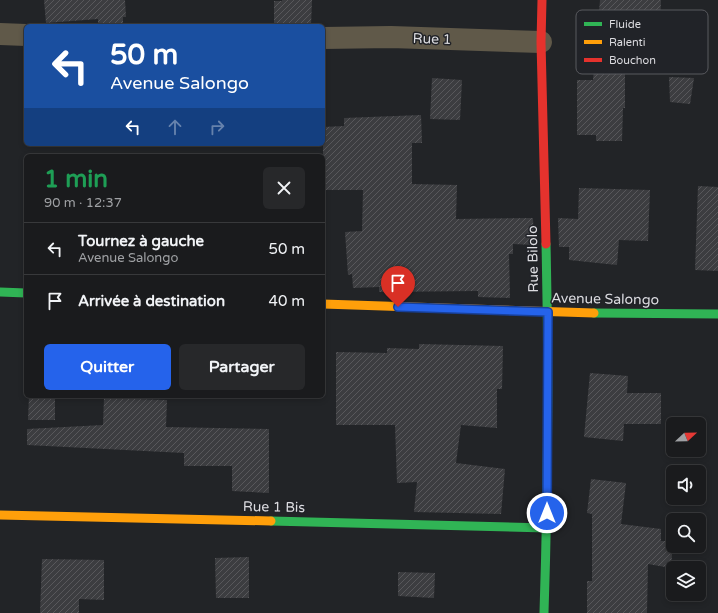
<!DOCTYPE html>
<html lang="fr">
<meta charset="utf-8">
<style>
:root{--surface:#1a1b1d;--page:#27282a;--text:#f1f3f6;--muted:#9fa1a4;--line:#38393b;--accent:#2563eb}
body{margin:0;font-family:"Varela Round",sans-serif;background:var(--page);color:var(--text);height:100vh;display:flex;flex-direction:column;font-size:15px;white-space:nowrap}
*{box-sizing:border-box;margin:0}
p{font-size:13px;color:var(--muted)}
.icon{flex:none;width:22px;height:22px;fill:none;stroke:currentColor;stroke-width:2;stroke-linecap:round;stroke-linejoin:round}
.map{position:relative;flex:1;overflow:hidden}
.panel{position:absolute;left:24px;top:154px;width:301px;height:244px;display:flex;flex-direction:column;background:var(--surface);border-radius:6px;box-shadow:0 2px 6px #0003,0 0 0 1px var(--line)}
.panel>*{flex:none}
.banner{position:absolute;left:24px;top:24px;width:301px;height:122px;border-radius:6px;box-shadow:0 2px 6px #0003,0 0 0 1px var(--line);background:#1a4fa0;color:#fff;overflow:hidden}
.needle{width:26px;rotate:68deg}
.controls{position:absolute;left:666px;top:417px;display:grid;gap:8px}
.controls a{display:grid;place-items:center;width:40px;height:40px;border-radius:6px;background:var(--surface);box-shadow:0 2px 6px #0003,0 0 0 1px var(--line);font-size:20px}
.pin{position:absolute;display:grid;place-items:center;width:34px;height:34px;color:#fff;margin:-41px -17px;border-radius:50% 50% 50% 0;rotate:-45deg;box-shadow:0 0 4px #0007}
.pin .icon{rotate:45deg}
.me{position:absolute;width:44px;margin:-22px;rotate:0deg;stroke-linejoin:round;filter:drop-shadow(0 0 3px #0008)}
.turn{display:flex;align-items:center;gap:14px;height:84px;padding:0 20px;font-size:18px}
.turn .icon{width:52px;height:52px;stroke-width:2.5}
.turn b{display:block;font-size:28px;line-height:34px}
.lanes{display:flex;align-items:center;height:38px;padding:0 20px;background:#0003;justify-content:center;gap:20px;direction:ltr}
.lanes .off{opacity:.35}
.round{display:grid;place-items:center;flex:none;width:42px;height:42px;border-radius:6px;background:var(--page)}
.overview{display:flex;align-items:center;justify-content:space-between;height:68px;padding:0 20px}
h1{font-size:24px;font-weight:800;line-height:30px;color:#1e9e55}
.button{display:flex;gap:8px;margin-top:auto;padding:8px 20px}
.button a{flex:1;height:46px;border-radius:6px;background:var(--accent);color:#fff;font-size:16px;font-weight:800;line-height:46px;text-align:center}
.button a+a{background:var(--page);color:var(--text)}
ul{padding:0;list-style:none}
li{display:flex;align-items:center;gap:12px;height:52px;padding:0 20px;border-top:1px solid var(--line)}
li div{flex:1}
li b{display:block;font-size:15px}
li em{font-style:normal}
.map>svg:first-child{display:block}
</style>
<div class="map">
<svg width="718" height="613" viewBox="0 0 718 613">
<defs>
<pattern id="building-hatch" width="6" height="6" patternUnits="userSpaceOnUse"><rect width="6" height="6" fill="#3c3d40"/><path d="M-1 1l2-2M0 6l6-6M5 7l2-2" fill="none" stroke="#58585b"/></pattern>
</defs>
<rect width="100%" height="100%" fill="#222427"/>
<path fill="url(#building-hatch)" d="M 44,0 L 125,0 L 126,17 L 123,17 L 123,25 L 98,25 L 98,19 L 46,23 Z
M 282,0 L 312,0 L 311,26 L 274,25 L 274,1 L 282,1 Z
M 600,0 L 661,0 L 660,28 L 628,27 L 625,62 L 625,108 L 623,108 L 622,141 L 596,141 L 596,135 L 577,135 L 577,80 L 593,80 Z
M 669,77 L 694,78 L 690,104 L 670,102 Z
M 432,78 L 462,80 L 460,120 L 430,119 Z
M 421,115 L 422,143 L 412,143 L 412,184 L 457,185 L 456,219 L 533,218 L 534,245 L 513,244 L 513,254 L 509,254 L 510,298 L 478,297 L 478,291 L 379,292 L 379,287 L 353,288 L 352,274 L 348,275 L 345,232 L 362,231 L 363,190 L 323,190 L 323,127 L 344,126 L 344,118 Z
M 698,186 L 718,187 L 718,271 L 695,270 Z
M 579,188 L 650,190 L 648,241 L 619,240 L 617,265 L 569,260 L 569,247 L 559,247 L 558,218 L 578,219 Z
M 419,344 L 503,346 L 502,389 L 497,389 L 497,428 L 461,425 L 456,463 L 505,469 L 501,514 L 414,512 L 417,482 L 397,483 L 395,425 L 336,425 L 336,352 L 387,353 L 387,348 L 419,349 Z
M 590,373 L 628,376 L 627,393 L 661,393 L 661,424 L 624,424 L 623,441 L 584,437 Z
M 29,396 L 55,396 L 55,420 L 28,420 Z
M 104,398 L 167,400 L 166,427 L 269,429 L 269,493 L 232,491 L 232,466 L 184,466 L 184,453 L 27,445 L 27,429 L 103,425 Z
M 591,479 L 626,483 L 621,524 L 661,529 L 661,541 L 673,541 L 671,568 L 648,564 L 647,613 L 587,613 L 587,581 L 592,581 L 592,514 L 587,513 Z
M 249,557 L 249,598 L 216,598 L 215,558 Z
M 42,559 L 104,560 L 104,600 L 79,599 L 79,613 L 40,613 Z
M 398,572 L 435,573 L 434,598 L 398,596 Z"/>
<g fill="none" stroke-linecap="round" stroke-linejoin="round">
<path stroke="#605949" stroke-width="22" d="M 0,34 L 26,35
M 323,38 L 391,37 L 541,42"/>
<path stroke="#30b455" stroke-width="9" d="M 0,292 L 26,293
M 594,313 L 718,314
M 271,521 L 547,528
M 544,613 C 548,490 549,367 546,244"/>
<path stroke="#ff9f0a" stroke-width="9" d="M 323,304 L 594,313
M 0,515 L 271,521"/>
<path stroke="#e5322d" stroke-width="9" d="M 542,0 L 541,42 L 546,244"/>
</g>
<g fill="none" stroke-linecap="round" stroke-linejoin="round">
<g stroke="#184099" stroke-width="10">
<path id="route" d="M 398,307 L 548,312 L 547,513"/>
</g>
<use href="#route" stroke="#2563eb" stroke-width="7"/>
</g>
<g text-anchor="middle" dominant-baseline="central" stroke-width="3" stroke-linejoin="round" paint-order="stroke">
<g font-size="14" fill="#dcdce0" stroke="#212328">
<text transform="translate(432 39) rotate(2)">Rue 1</text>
<text transform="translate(533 259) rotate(-91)">Rue Bilolo</text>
<text transform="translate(605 299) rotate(1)">Avenue Salongo</text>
<text transform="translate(274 507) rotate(1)">Rue 1 Bis</text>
</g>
</g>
<rect x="576" y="10" width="132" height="64" rx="6" fill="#212328" stroke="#595a5f" stroke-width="1"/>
<rect x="584" y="22" width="18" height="4" fill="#30b455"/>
<rect x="584" y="40" width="18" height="4" fill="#ff9f0a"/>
<rect x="584" y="58" width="18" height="4" fill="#e5322d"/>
<g font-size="11" fill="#dcdce0">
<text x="609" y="28">Fluide</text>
<text x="609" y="46">Ralenti</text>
<text x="609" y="64">Bouchon</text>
</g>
</svg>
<div class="controls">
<a><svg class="needle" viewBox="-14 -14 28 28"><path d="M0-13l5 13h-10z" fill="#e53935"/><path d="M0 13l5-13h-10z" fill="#9fa1a4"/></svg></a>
<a><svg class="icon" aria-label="sound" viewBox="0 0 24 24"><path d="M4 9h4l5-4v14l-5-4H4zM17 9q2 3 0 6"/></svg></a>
<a><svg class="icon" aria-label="search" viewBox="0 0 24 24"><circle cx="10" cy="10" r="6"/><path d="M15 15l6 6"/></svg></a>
<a><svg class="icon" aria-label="layers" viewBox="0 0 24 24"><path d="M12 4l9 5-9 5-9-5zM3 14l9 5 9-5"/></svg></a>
</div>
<div class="pin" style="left:398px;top:307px;background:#d93025"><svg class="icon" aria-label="arrive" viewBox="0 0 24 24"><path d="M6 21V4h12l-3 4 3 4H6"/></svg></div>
<svg class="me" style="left:547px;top:513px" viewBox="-20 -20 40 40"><circle r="17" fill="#2563eb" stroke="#fff" stroke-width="3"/><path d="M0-11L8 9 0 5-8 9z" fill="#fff"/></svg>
<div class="banner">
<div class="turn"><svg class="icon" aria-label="left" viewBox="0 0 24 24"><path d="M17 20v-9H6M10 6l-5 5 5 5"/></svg><div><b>50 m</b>Avenue Salongo</div></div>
<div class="lanes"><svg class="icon" aria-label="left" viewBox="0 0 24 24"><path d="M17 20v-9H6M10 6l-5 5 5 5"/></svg><svg class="icon off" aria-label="ahead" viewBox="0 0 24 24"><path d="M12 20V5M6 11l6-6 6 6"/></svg><svg class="icon off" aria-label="right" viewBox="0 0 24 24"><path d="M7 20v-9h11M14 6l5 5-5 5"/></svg></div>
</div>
<section class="panel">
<div class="overview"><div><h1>1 min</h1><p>90 m · 12:37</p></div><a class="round"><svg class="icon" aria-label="close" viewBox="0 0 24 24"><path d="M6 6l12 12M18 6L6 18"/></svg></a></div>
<ul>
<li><svg class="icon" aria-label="left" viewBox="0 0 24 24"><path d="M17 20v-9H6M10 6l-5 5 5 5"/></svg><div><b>Tournez à gauche</b><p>Avenue Salongo</p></div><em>50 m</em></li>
<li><svg class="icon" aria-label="arrive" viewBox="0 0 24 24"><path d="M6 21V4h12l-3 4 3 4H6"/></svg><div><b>Arrivée à destination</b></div><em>40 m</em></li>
</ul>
<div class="button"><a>Quitter</a><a>Partager</a></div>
</section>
</div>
